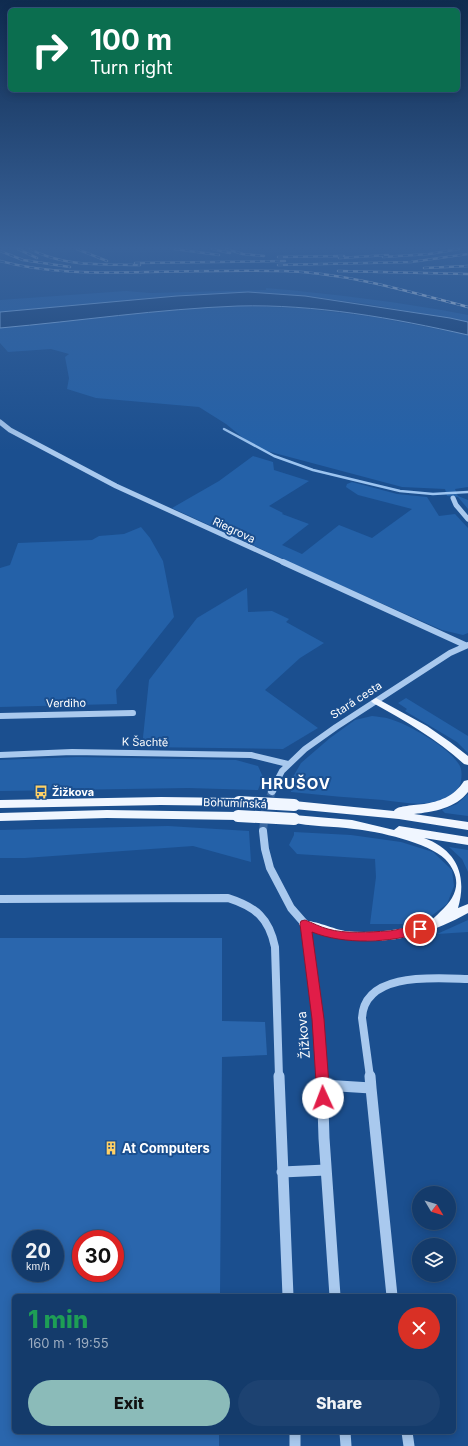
<!DOCTYPE html>
<meta charset="utf-8">
<style>
:root{--surface:#143b6b;--page:#1d4271;--text:#f1f3f6;--muted:#9dadc1;--line:#33557e;--accent:#8bbbb9}
body{margin:0;font-family:Inter,sans-serif;background:var(--page);color:var(--text);height:100vh;display:flex;flex-direction:column;font-size:15px;white-space:nowrap}
*{box-sizing:border-box;margin:0}
p{font-size:13px;color:var(--muted)}
.icon{flex:none;width:22px;height:22px;fill:none;stroke:currentColor;stroke-width:2;stroke-linecap:round;stroke-linejoin:round}
.map{position:relative;flex:1;overflow:hidden}
.details{position:absolute;left:12px;top:1294px;width:444px;height:140px;display:flex;flex-direction:column;background:var(--surface);border-radius:6px;box-shadow:0 2px 10px #0003,0 0 0 1px var(--line)}
.details>*{flex:none}
.hud{position:absolute;left:8px;top:8px;width:452px;height:84px;border-radius:6px;box-shadow:0 2px 10px #0003,0 0 0 1px var(--line);background:#0b6e4f;color:#fff;overflow:hidden}
.needle{width:26px;rotate:128deg}
.fabs{position:absolute;left:412px;top:1186px;display:grid;gap:8px}
.fabs a{display:grid;place-items:center;width:44px;height:44px;border-radius:50%;background:var(--surface);box-shadow:0 2px 10px #0003,0 0 0 1px var(--line);font-size:20px}
.speed{position:absolute;left:12px;top:1230px;display:flex;gap:8px;font-size:20px;font-weight:700;text-align:center}
.speed>*{display:grid;place-content:center;width:52px;height:52px;border-radius:50%;background:var(--surface);box-shadow:0 2px 10px #0003,0 0 0 1px var(--line);line-height:1}
.speed small{font-size:10px;font-weight:400}
.speed .limit{border:6px solid #d22;background:#fff;color:#111}
.pin{position:absolute;display:grid;place-items:center;width:34px;height:34px;color:#fff;margin:-17px;border:2px solid #fff;border-radius:50%;box-shadow:0 1px 4px #0007}
.me{position:absolute;width:44px;margin:-22px;rotate:358deg;stroke-linejoin:round;filter:drop-shadow(0 0 3px #0008)}
.turn{display:flex;align-items:center;gap:14px;height:84px;padding:0 16px;font-size:18px}
.turn .icon{width:52px;height:52px;stroke-width:2.5}
.turn b{display:block;font-size:28px;line-height:34px}
.round{display:grid;place-items:center;flex:none;width:42px;height:42px;border-radius:21px;background:var(--page)}
.headline{display:flex;align-items:center;justify-content:space-between;height:68px;padding:0 16px}
h1{font-size:24px;font-weight:800;line-height:30px;color:#1e9e55}
.action{display:flex;gap:8px;margin-top:auto;padding:8px 16px}
.action a{flex:1;height:46px;border-radius:24px;background:var(--accent);color:#111;font-size:16px;font-weight:800;line-height:46px;text-align:center}
.action a+a{background:var(--page);color:var(--text)}
.map>svg:first-child{display:block}
</style>
<div class="map">
<svg width="468" height="1446" viewBox="0 0 468 1446">
<rect width="100%" height="100%" fill="#1b4f8f"/>
<path fill="#2461a8" d="M 266,288 C 334,294 401,302 468,315 L 468,322 L 368,304 L 305,296 L 248,292 L 177,296 L 0,312 L 0,300 L 126,291 L 150,293 L 266,290 Z
M 239,306 L 301,308 L 374,317 L 468,335 L 468,487 L 455,489 L 458,496 L 468,500 L 468,509 L 458,497 L 447,496 L 445,489 L 402,487 L 263,450 L 253,446 L 226,424 L 199,407 L 96,398 L 67,389 L 69,378 L 65,357 L 69,354 L 51,349 L 8,352 L 0,343 L 0,328 L 170,309 Z
M 253,456 L 273,462 L 274,470 L 309,481 L 269,506 L 283,513 L 282,514 L 309,524 L 282,545 L 302,554 L 339,525 L 372,538 L 412,509 L 358,495 L 346,487 L 347,484 L 352,482 L 397,494 L 427,497 L 439,516 L 455,514 L 468,528 L 468,633 L 463,635 L 442,630 L 331,581 L 172,508 L 219,481 Z
M 141,527 L 150,538 L 163,561 L 174,617 L 116,690 L 117,704 L 0,707 L 0,568 L 10,565 L 18,543 L 92,540 L 99,536 L 124,534 Z
M 247,588 L 248,612 L 272,611 L 289,619 L 286,622 L 324,643 L 300,658 L 265,690 L 318,728 L 283,749 L 142,747 L 149,680 L 197,618 Z
M 406,698 L 468,736 L 468,753 L 457,742 L 405,711 L 407,709 L 398,703 Z
M 372,716 C 378,717 384,717 390,719 C 408,724 448,747 458,763 C 462,768 462,774 461,781 C 459,793 445,799 434,802 C 416,806 401,802 383,800 C 352,798 322,795 291,792 L 290,782 L 301,763 L 330,738 L 355,720 Z
M 77,757 L 236,760 L 258,766 L 263,777 L 258,790 L 188,788 L 0,791 L 0,760 Z
M 468,794 L 468,816 L 445,813 L 442,810 L 457,804 Z
M 168,826 L 249,831 L 251,862 L 193,846 L 25,858 L 0,858 L 0,830 Z
M 294,832 L 351,835 L 401,842 L 433,852 L 452,870 L 454,886 L 447,904 L 430,917 L 407,924 L 370,924 L 376,877 L 375,859 L 297,854 L 289,845 L 294,835 Z
M 449,847 L 468,850 L 468,872 L 462,859 Z
M 468,920 L 468,932 L 437,934 Z"/>
<path fill="#123a6d" stroke="#9cc4f0" d="M 248,292 L 305,296 L 450,318 L 468,322 L 468,335 C 393,318 315,304 238,306 C 158,309 79,321 0,328 L 0,312 L 177,296 Z"/>
<g fill="none" stroke-linecap="round" stroke-linejoin="round">
<path stroke="#9cc4f0" stroke-width="2.5" d="M 224,429 L 274,456 L 313,470 L 400,491 L 433,494 L 468,492"/>
</g>
<path fill="#2a66ad" fill-rule="evenodd" d="M 0,938 L 222,938 L 222,1021 L 265,1022 L 267,1055 L 222,1057 L 220,1296 L 14,1296 L 14,1432 L 219,1432 L 219,1446 L 0,1446 ZM 21,1239 L 55,1239 L 55,1273 L 21,1273 ZM 81,1239 L 115,1239 L 115,1273 L 81,1273 Z"/>
<g fill="none" stroke-linecap="round" stroke-linejoin="round">
<path stroke="#3d69a0" stroke-width="8" stroke-dasharray="8 4" stroke-linecap="butt" d="M 263,831 L 265,812 L 272,791"/>
<path stroke="#a9c9ee" stroke-width="5" d="M 0,422 L 10,430 L 116,486 L 285,563
M 453,498 L 456,505 L 468,519"/>
<path stroke="#a9c9ee" stroke-width="6" d="M 283,562 L 465,645
M 0,716 L 133,713
M 0,755 L 72,752 L 251,755 L 288,764
M 273,788 L 282,771 L 305,749 L 336,727 L 450,653 L 468,645"/>
<path stroke="#a9c9ee" stroke-width="8" d="M 272,791 L 274,787
M 263,831 L 265,849 L 270,868 L 291,908 L 305,924 L 318,1019 L 322,1077
M 0,899 L 228,898 C 256,907 269,918 275,947 L 279,1077
M 370,1077 L 362,1018 C 364,971 436,978 468,979"/>
<path stroke="#a9c9ee" stroke-width="11" d="M 279,1076 L 288,1296
M 322,1076 L 324,1138 L 335,1296
M 323,1085 L 371,1088 L 370,1076
M 371,1088 L 392,1296
M 282,1172 L 326,1170
M 295,1432 L 295,1446
M 345,1432 L 346,1446
M 407,1432 L 409,1446"/>
<path fill="#f0f6ff" fill-rule="evenodd" d="M 376,698 L 427,726 L 450,742 L 468,756 L 468,765 L 464,764 C 437,739 405,721 373,703 L 371,701 Z
M 468,780 L 468,792 C 456,808 433,812 414,814 L 468,822 L 468,830 L 399,819 L 294,809 L 290,808 L 289,805 L 290,802 L 294,801 L 394,811 C 401,800 444,813 464,781 Z
M 161,797 L 239,798 L 243,799 L 244,802 L 243,805 L 239,806 L 161,805 L 0,808 L 0,800 Z
M 107,810 L 238,812 L 242,813 L 243,816 L 242,819 L 238,820 L 107,818 L 0,821 L 0,813 Z
M 294,815 L 352,820 L 394,830 L 399,826 L 468,837 L 468,845 L 424,838 C 455,849 468,874 458,908 L 468,904 L 468,913 C 413,944 360,950 301,927 L 299,924 L 301,921 C 308,918 334,929 345,931 C 363,933 381,932 399,929 C 408,927 420,926 429,922 C 433,919 437,915 440,912 C 458,896 463,878 445,859 C 429,843 377,831 354,829 C 333,826 310,827 290,822 L 289,819 L 290,816 Z"/>
<g stroke="#fff" stroke-width="2.5">
<path id="rail" d="M 18,249 L 37,258
M 30,249 C 64,267 103,264 140,265
M 77,249 L 107,261
M 175,249 L 219,255
M 212,249 L 230,253
M 226,249 L 243,254 L 264,256
M 0,251 L 23,260 L 70,267
M 278,257 L 344,256
M 383,257 L 429,254 L 459,249
M 339,258 L 388,255
M 0,261 C 49,274 97,273 148,272 C 193,271 239,270 284,271 C 347,273 407,291 468,307
M 135,263 L 285,261
M 278,265 L 411,262 L 468,254
M 424,268 L 468,266
M 338,271 L 468,274"/>
</g>
<use href="#rail" stroke="#1b4f8f" stroke-width="1.5" stroke-dasharray="5" stroke-linecap="butt"/>
<path stroke="#f0f6ff" stroke-width="12" d="M 239,802 L 294,805
M 238,816 L 294,819"/>
</g>
<linearGradient id="sky" x2="0" y2="1"><stop stop-color="#0f2b4f"/><stop offset="0.55" stop-color="#39639b"/><stop offset="1" stop-color="#39639b" stop-opacity="0"/></linearGradient>
<rect width="468" height="451" fill="url(#sky)"/>
<path fill="#e11d48" stroke="#92132f" d="M 305,920 C 313,923 320,927 328,929 C 344,934 371,932 387,931 C 396,931 417,924 424,926 L 425,929 L 424,932 C 391,943 344,945 312,932 L 324,1019 L 330,1098 L 328,1102 L 323,1104 L 319,1102 L 317,1098 L 312,1019 L 300,924 L 301,921 Z"/>
<defs>
<g id="bus-bare" transform="scale(1.08)"><path d="M-5-6H5V4H4V6H2V4H-2V6H-4V4H-5ZM-3.5-4V0h7V-4ZM-3.5 1.2v1.5H-2V1.2ZM2 1.2v1.5H3.5V1.2Z" fill="#ffd166" stroke="#1b4f8f" stroke-width="2.5" paint-order="stroke"/></g>
<g id="building-bare" transform="scale(1.08)"><path d="M-4-6H4V6H1V3H-1V6H-4ZM-2.5-4.3h1.7v1.8h-1.7ZM.8-4.3h1.7v1.8H.8ZM-2.5-1h1.7V.8h-1.7ZM.8-1h1.7V.8H.8Z" fill="#ffd166" stroke="#1b4f8f" stroke-width="2.5" paint-order="stroke"/></g>
</defs>
<g fill-rule="evenodd">
<use href="#bus-bare" x="41" y="792"/>
<use href="#building-bare" x="111" y="1148"/>
</g>
<g text-anchor="middle" dominant-baseline="central" stroke-width="4" stroke-linejoin="round" paint-order="stroke">
<g font-size="11" fill="#fff" stroke="#1b4f8f">
<text transform="translate(234 530) rotate(25)">Riegrova</text>
<text transform="translate(356 700) rotate(-33)">Stará cesta</text>
<text transform="translate(66 703) rotate(-1)">Verdiho</text>
<text transform="translate(145 742) rotate(1)">K Šachtě</text>
<text transform="translate(235 803) rotate(2)">Bohumínská</text>
</g>
<g font-size="11" font-weight="bold" fill="#fff" stroke="#1b4f8f" text-anchor="start">
<text x="52" y="792">Žižkova</text>
</g>
<g font-size="13" fill="#fff" stroke="#1b4f8f">
<text transform="translate(303 1035) rotate(-95)">Žižkova</text>
</g>
<g font-size="13" font-weight="bold" fill="#fff" stroke="#1b4f8f" text-anchor="start">
<text x="122" y="1148">At Computers</text>
</g>
<g font-size="15" font-weight="bold" letter-spacing="1" fill="#fff" stroke="#1b4f8f">
<text x="296" y="783">HRUŠOV</text>
</g>
</g>
</svg>
<div class="fabs">
<a><svg class="needle" viewBox="-14 -14 28 28"><path d="M0-13l5 13h-10z" fill="#e53935"/><path d="M0 13l5-13h-10z" fill="#9dadc1"/></svg></a>
<a><svg class="icon" aria-label="layers" viewBox="0 0 24 24"><path d="M12 4l9 5-9 5-9-5zM3 14l9 5 9-5"/></svg></a>
</div>
<div class="speed"><div>20<small>km/h</small></div><div class="limit">30</div></div>
<div class="pin" style="left:420px;top:929px;background:#d93025"><svg class="icon" aria-label="arrive" viewBox="0 0 24 24"><path d="M6 21V4h12l-3 4 3 4H6"/></svg></div>
<svg class="me" style="left:323px;top:1098px" viewBox="-20 -20 40 40"><circle r="19" fill="#fff"/><path d="M0-13L10 11 0 6-10 11z" fill="#e11d48"/></svg>
<div class="hud">
<div class="turn"><svg class="icon" aria-label="right" viewBox="0 0 24 24"><path d="M7 20v-9h11M14 6l5 5-5 5"/></svg><div><b>100 m</b>Turn right</div></div>
</div>
<section class="details">
<div class="headline"><div><h1>1 min</h1><p>160 m · 19:55</p></div><a class="round" style="background:#d93025;color:#fff"><svg class="icon" aria-label="close" viewBox="0 0 24 24"><path d="M6 6l12 12M18 6L6 18"/></svg></a></div>
<div class="action"><a>Exit</a><a>Share</a></div>
</section>
</div>
